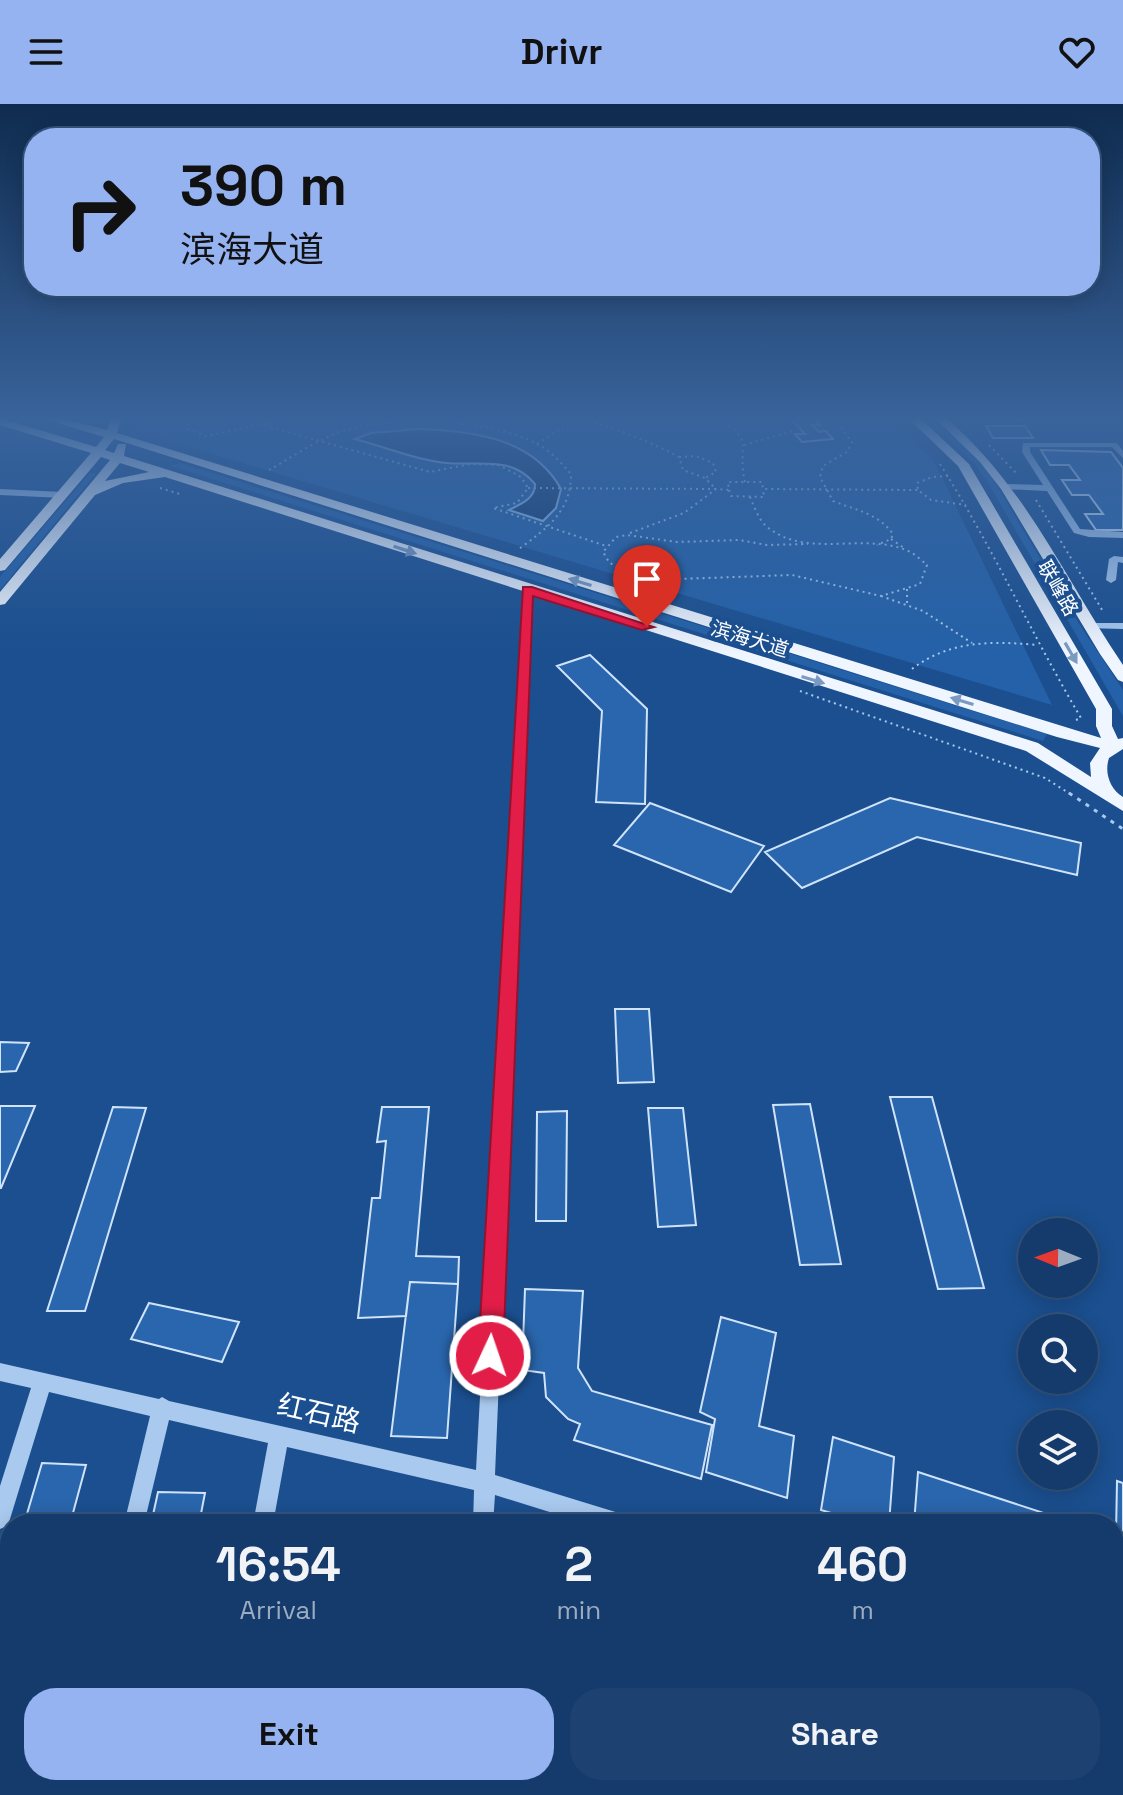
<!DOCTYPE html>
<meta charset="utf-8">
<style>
:root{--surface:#143b6b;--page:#1d4271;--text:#f1f3f6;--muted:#9dadc1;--line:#33557e;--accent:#95b2f1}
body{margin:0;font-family:"Space Grotesk","Noto Sans SC",sans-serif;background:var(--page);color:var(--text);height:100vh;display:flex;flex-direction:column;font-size:30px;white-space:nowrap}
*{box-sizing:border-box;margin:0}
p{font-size:26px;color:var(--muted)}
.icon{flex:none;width:44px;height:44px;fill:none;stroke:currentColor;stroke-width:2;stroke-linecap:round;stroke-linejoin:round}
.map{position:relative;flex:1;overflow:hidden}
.panel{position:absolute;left:0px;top:1410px;width:1124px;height:282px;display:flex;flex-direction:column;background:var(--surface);border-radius:32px 32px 0 0;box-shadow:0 4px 20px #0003,0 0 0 2px var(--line)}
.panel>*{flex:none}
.hud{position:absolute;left:24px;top:24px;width:1076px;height:168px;border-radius:32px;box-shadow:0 4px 20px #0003,0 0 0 2px var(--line);background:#95b2f1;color:#111;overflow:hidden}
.needle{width:52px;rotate:271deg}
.tools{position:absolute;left:1018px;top:1114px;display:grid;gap:16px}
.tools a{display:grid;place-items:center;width:80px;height:80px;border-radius:50%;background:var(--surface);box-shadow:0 4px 20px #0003,0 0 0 2px var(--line);font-size:40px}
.pin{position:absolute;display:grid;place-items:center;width:68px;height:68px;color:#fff;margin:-82px -34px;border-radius:50% 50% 50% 0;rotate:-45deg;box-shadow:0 0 8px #0007}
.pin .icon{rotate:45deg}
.me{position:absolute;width:88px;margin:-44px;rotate:3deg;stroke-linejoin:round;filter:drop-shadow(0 0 6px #0008)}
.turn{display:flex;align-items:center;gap:28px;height:168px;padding:0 24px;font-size:36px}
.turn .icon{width:104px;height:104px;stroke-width:2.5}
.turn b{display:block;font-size:56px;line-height:68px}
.eta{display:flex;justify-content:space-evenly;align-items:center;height:136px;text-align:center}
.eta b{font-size:48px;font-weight:800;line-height:56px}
.button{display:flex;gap:16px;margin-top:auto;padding:16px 24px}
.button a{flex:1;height:92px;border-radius:32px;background:var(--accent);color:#111;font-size:32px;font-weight:800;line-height:92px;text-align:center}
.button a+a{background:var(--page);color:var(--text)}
header{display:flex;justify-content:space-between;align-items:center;height:104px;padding:0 24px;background:var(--accent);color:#111;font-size:36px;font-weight:800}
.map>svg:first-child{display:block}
</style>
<header><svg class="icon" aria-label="menu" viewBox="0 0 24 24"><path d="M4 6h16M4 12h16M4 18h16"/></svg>Drivr<svg class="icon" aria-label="heart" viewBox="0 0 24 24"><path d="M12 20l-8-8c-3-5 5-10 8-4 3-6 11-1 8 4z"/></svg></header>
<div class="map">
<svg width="1123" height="1691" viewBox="0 0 1123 1691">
<rect width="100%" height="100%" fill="#1b4f8f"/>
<path fill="#2461a8" d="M 137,313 L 888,313 L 933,355 L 1052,601 L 135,327 Z
M 924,313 L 932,313 L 981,358 L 993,375 L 1076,515 L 1123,586 L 1123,612 L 987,377 L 974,359 Z
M 180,359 L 1047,630 L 1043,637 L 171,362 Z
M 90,369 L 96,369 L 0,486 L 0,473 Z"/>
<path fill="#123a6d" stroke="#9cc4f0" stroke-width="2" d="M 420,325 C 473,327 533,334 561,385 L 556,404 L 543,417 L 509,406 C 521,400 535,395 535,380 C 511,351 479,362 447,359 C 419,357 382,342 355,335 L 371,329 Z"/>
<path fill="#2a66ad" stroke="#cfe3fa" stroke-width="2" d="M 814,314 L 820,321 L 812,321 L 819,328 L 826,327 L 833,335 L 802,338 L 795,330 L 805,330 L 792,316 Z
M 986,322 L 1025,322 L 1033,334 L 993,334 Z
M 1041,346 L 1111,348 L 1123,364 L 1123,426 L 1096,426 L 1085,410 L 1103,410 L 1089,391 L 1072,391 L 1062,376 L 1080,376 L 1069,361 L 1050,361 Z
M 590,551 L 647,605 L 645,700 L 596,698 L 602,607 L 557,562 Z
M 890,694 L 1081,739 L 1077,771 L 917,733 L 802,784 L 765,748 Z
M 650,699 L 764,742 L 731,788 L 614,741 Z
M 615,905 L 649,905 L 654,978 L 618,979 Z
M 0,938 L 29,939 L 16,967 L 0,968 Z
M 890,993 L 932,993 L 984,1184 L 938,1185 Z
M 810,1000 L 841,1160 L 800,1161 L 773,1001 Z
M 0,1002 L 35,1002 L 1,1084 L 0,1084 Z
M 113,1003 L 146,1004 L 85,1207 L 47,1207 Z
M 382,1003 L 429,1003 L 416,1152 L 459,1153 L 458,1180 L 410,1178 L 406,1212 L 358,1214 L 372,1094 L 380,1094 L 386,1037 L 377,1038 Z
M 648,1004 L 683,1004 L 696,1121 L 658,1123 Z
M 567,1007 L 566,1117 L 536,1117 L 537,1008 Z
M 410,1178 L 458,1180 L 447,1334 L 391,1332 Z
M 525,1185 L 583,1187 L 578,1264 L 592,1287 L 712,1321 L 701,1375 L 574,1336 L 580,1320 L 568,1315 L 546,1293 L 544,1269 L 522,1266 Z
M 149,1199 L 239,1218 L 222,1258 L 131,1235 Z
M 721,1213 L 776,1229 L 759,1322 L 794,1332 L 787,1394 L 706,1368 L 715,1315 L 700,1308 Z
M 833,1333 L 894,1353 L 889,1420 L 868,1420 L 821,1406 Z
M 42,1359 L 86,1361 L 70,1420 L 24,1420 Z
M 918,1368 L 1065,1416 L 1065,1420 L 914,1420 Z
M 1117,1377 L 1123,1379 L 1123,1432 L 1116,1430 Z
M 158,1388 L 205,1389 L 199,1420 L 151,1420 Z
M 330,1409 L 329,1420 L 279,1420 L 280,1411 Z
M 1116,1430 L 1123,1432 L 1123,1502 L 1117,1500 Z
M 10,1467 L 10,1643 L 0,1679 L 0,1501 Z
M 91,1682 L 144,1682 L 142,1691 L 89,1691 Z
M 236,1682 L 295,1682 L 294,1691 L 234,1691 Z
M 378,1682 L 435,1682 L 434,1691 L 377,1691 Z"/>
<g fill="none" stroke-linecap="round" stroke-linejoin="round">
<path stroke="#a9c9ee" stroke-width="2" stroke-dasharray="2 4" stroke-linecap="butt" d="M 189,313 L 188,325 L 206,332 L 293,313
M 713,313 C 758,336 736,339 745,378
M 837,313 L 836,317 L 852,338 L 847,348 L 823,362 L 820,373 L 833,397 C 855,406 878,409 893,430 L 891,435 L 877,441
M 892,313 L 898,318
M 259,320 L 430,368 L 470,360 L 499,361 L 521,373 L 528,384 L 517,399 L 493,404 L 606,442
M 537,340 L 576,314
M 744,341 L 793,327
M 989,341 L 1017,370
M 679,353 L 696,352 L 713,359 L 716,368 L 705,374
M 940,360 C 992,442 1032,531 1081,614 L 1076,616
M 269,366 C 292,353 315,337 340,328 C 393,310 490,314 539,341 C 552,348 562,360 571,370 C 571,408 547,424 519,445
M 948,372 L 932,373 L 917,379 L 918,386 L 931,396 L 966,401
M 160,384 L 180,390
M 528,384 L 716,385 L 705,374 L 683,366 L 679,353 C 645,335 610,322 573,313
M 729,386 L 731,392 L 764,393 L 763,385
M 750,393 C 754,402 758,414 765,421 C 804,456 861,428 906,446 C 914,449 921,456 927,461 L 920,480 L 881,492 L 792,471 L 650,476 L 626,470 L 609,458 L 603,448 L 616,433 L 627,431 L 677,438 L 739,436 L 767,441 L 808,440
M 1036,396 L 1104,509
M 630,429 L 684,409 L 716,385 L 729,386 L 728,378 L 762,378 L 763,385 L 918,386
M 891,435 L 904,444
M 907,485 L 907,501
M 881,492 L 923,507 L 972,539
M 912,565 C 950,536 992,537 1038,541
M 800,587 L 1045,674 L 1072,691"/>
<path stroke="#a9c9ee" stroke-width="3" stroke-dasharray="4 6" stroke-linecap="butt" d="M 1069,689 L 1123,725"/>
<path fill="#a9c9ee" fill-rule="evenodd" d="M 1015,313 L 1023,313 L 1025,315 L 1021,317 Z
M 1023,339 L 1117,339 L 1123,347 L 1123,354 L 1112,343 L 1030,343 L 1030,348 L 1080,425 L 1123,428 L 1123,434 L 1089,433 L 1074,429 L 1047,387 L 1004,385 L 1004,381 L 1007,380 L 1043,381 L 1022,348 Z
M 0,385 L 63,388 L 67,391 L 63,394 L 0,391 Z
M 1114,452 L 1123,453 L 1123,459 L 1118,458 L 1116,476 L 1111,479 L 1106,476 L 1109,455 Z
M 524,484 L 532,486 L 495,1371 L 622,1410 L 629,1413 L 632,1420 L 588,1420 L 495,1391 L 493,1420 L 473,1420 L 474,1386 L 287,1343 L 273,1420 L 253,1420 L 268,1339 L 169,1316 L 144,1420 L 124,1420 L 150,1312 L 49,1288 L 10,1415 L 7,1422 L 0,1425 L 0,1382 L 31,1284 L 0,1277 L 0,1259 L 159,1295 L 162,1293 L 169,1297 L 476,1366 Z
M 1089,519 L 1123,519 L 1123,525 L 1085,524 L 1084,522 Z
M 1114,1562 L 1123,1565 L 1123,1587 L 1114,1584 Z
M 58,1682 L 82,1682 L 80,1691 L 56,1691 Z
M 204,1682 L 228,1682 L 227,1691 L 203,1691 Z
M 460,1682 L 484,1682 L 483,1691 L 459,1691 Z
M 1024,1682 L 1048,1682 L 1051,1691 L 1027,1691 Z"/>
<path fill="#f0f6ff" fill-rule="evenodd" d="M 38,313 L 56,313 L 107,326 L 112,313 L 122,313 L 117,329 L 1101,634 L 1096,622 L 1096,605 L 958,362 L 907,313 L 919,313 L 969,360 L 1112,605 L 1112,622 L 1118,635 L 1123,634 L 1123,645 L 1109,654 C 1104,669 1110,685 1123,693 L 1123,707 L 1026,647 L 165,373 L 123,379 L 95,391 L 5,500 L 0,501 L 0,488 L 110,356 L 101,353 L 5,466 L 0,467 L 0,455 L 91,349 L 0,321 L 0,314 L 96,343 L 104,333 ZM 114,335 L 1057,633 L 1100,644 L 1090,659 L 1091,673 L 1038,639 L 124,352 L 126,340 L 118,340 L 114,349 L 105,346 ZM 120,359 L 149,368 L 105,377 Z
M 934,313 L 945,313 C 1028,385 1063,472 1123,561 L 1123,578 L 1118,576 L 1100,550 L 1001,385 L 980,358 Z"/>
</g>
<defs><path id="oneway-solid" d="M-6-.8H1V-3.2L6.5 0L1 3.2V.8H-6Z" transform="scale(2)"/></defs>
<g fill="#7b9ac1">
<use href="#oneway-solid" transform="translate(405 446) rotate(18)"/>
<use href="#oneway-solid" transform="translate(580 478) rotate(-163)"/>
<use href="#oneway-solid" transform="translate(1071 549) rotate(60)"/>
<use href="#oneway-solid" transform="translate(813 576) rotate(17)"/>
<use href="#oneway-solid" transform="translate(962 597) rotate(-163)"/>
</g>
<linearGradient id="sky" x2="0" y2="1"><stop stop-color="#0f2b4f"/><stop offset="0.57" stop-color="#39639b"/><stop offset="1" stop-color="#39639b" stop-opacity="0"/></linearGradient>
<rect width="1123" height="550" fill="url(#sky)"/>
<path fill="#e11d48" stroke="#92132f" stroke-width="2" d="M 523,483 L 532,483 L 654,523 L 642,526 L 533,492 L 503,1252 L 499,1260 L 490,1264 L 482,1260 L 478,1252 Z"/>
<g text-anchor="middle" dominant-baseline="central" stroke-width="8" stroke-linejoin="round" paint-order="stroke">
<g font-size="20" fill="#fff" stroke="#1b4f8f">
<text transform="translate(1058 484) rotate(60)">联峰路</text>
<text transform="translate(750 535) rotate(17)">滨海大道</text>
</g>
<g font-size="28" fill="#fff" stroke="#1b4f8f">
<text transform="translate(319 1309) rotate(13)">红石路</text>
</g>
</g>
</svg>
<div class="tools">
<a><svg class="needle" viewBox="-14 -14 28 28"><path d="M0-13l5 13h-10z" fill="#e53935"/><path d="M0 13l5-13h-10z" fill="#9dadc1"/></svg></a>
<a><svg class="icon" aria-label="search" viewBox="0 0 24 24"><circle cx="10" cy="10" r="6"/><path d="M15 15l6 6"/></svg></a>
<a><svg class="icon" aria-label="layers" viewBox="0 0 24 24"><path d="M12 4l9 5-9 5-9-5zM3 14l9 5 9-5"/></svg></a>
</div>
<div class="pin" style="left:647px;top:523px;background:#d93025"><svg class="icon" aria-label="arrive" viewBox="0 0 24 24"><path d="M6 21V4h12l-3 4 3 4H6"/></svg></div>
<svg class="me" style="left:490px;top:1252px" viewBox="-20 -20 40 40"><circle r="17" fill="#e11d48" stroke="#fff" stroke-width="3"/><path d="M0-11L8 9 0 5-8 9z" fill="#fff"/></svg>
<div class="hud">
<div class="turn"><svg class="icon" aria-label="right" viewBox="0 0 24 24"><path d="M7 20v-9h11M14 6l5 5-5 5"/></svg><div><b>390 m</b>滨海大道</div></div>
</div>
<section class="panel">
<div class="eta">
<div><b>16:54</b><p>Arrival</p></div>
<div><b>2</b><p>min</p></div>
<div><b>460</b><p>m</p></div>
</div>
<div class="button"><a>Exit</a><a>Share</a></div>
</section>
</div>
